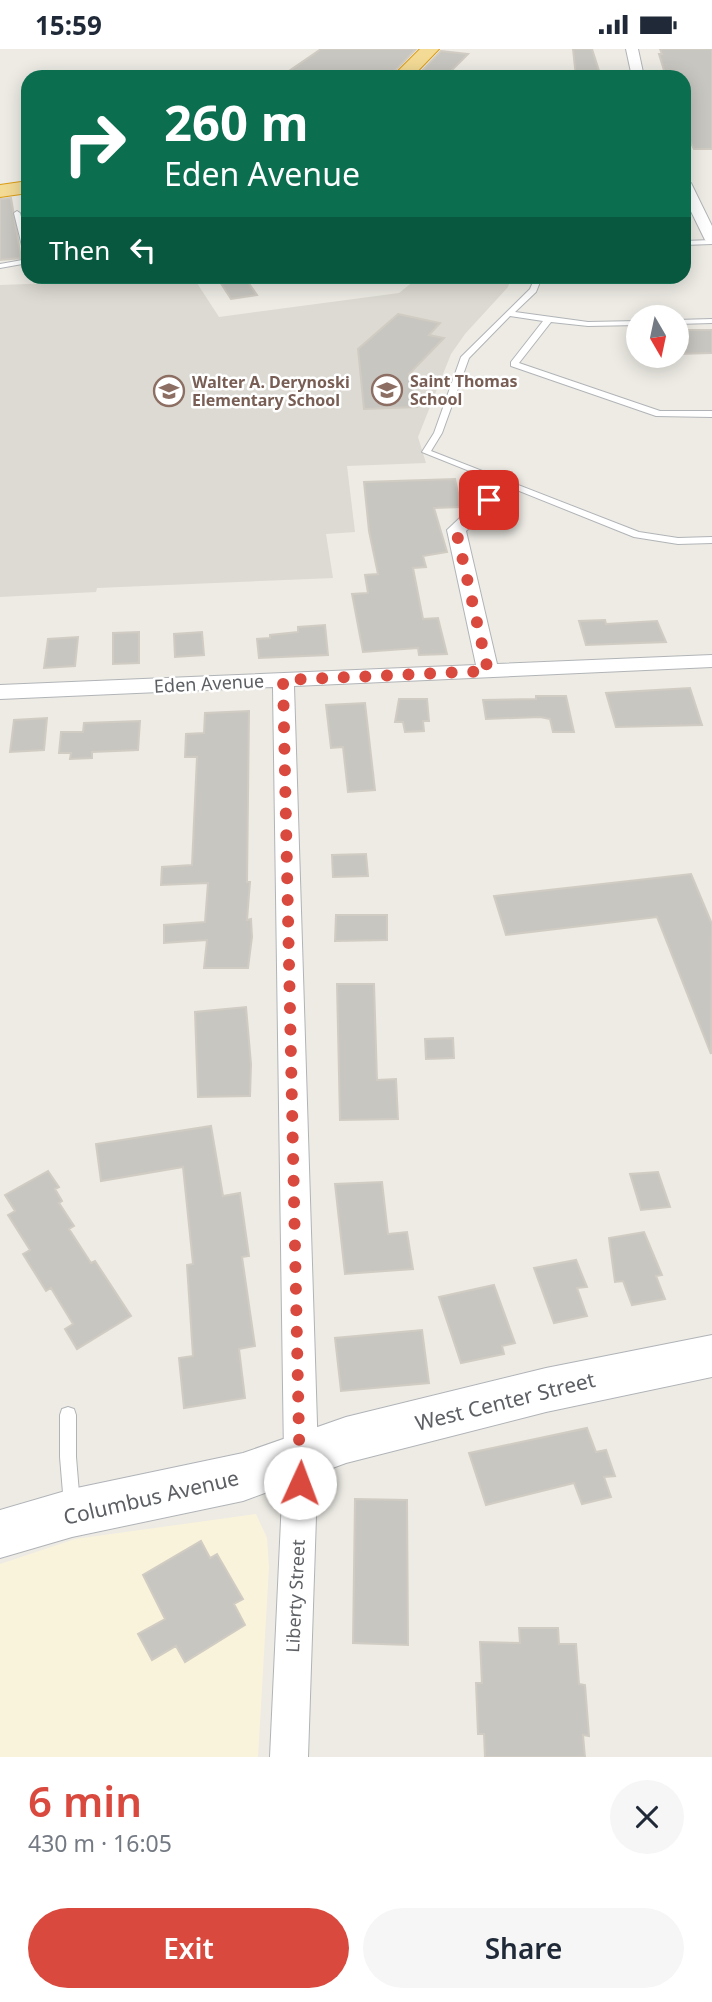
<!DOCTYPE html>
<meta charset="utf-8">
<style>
:root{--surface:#fff;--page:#f6f6f7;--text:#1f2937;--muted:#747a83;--accent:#d9493e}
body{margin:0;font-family:"Noto Sans",sans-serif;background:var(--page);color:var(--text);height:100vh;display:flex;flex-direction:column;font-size:26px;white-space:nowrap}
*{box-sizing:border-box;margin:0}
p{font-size:23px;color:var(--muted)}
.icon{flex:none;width:38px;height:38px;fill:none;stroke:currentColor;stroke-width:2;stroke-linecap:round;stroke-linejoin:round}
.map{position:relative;height:1708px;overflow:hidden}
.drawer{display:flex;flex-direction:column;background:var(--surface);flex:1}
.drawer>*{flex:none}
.top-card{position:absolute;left:21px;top:21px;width:670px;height:214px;border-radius:21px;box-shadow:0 4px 18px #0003;background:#0b6e4f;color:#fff;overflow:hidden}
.needle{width:46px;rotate:171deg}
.controls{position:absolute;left:626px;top:256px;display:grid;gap:14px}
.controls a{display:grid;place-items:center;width:63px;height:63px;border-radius:50%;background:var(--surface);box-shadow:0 4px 18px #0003;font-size:35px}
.pin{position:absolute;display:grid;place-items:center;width:60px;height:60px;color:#fff;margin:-30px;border-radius:14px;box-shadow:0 4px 10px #0006}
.me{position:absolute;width:77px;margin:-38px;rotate:2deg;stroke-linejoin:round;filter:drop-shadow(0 0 5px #0008)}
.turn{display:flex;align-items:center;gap:24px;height:147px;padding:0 28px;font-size:32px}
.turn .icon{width:91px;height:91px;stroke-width:2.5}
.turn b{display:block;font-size:49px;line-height:60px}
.then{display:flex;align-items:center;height:66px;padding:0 28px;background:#0003;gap:14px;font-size:26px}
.round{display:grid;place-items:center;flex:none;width:74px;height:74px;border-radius:37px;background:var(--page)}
.overview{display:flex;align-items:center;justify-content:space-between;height:119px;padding:0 28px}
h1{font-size:42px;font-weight:600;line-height:52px;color:var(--accent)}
.primary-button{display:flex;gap:14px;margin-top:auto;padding:14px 28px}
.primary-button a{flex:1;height:80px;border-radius:42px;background:var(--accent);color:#fff;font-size:28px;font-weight:600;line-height:80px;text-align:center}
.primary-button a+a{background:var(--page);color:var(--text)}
.status{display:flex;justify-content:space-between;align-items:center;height:49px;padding:0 35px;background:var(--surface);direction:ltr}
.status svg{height:19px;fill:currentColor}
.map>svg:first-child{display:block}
</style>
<div class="status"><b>15:59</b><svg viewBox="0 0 49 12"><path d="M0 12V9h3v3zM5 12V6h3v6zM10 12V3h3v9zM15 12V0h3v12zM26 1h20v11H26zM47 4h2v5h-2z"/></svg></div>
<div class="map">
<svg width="712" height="1708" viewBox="0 0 712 1708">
<rect width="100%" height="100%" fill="#edebe4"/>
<path fill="#faf3db" d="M 256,1465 L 267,1489 L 269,1518 L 258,1708 L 0,1708 L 0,1515 L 75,1490 Z"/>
<path fill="#dcdad2" d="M 53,228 L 193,228 L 219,268 L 399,244 L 419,228 L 511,228 L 508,238 L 465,285 L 451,305 L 418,388 L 426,414 L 347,417 L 355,483 L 326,485 L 333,529 L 97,539 L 96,543 L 0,548 L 0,236 L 54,234 Z"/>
<path fill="#c8c6c0" stroke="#d1ccc3" stroke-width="2" d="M 321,0 L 416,0 L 389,28 L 325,25 L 320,28 L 289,22 Z
M 573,0 L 592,0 L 601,28 L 576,28 Z
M 660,0 L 712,0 L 712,100 L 694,100 L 684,81 L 684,28 L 666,28 L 659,5 L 662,5 Z
M 441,2 L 468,5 L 445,28 L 416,28 Z
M 11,149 L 21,209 L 0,211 L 0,150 Z
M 245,229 L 257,246 L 231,250 L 220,233 Z
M 398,265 L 440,274 L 429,286 L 444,289 L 409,325 L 417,358 L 364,360 L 358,300 Z
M 677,281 L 712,281 L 712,304 L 677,305 Z
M 455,430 L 461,458 L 434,459 L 447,503 L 423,507 L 426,518 L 413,519 L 423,570 L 438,569 L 447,605 L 419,606 L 418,599 L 363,603 L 352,545 L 368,544 L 365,526 L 378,525 L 369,482 L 364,433 Z
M 605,571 L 606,575 L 657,572 L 666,593 L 586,596 L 579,572 Z
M 325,576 L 328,606 L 259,609 L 257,590 L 270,589 L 270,586 L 298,583 L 298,578 Z
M 139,583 L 139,614 L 113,615 L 113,584 Z
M 202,583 L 204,606 L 175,608 L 174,585 Z
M 78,588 L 75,617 L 44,619 L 48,590 Z
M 690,639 L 702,676 L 616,678 L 606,644 Z
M 536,647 L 566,647 L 574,683 L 553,683 L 550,670 L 540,668 L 486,670 L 483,651 L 536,650 Z
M 399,650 L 427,650 L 429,672 L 423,672 L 424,682 L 405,683 L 403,673 L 395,673 Z
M 365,654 L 375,741 L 348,743 L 343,698 L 331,699 L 326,656 Z
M 249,662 L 247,833 L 250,833 L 247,871 L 251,870 L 252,888 L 248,919 L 204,919 L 207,891 L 164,894 L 164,876 L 205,873 L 208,834 L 161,836 L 162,818 L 192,816 L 197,708 L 185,708 L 186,685 L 204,684 L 205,664 Z
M 47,669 L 44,701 L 10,703 L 14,671 Z
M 140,672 L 138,701 L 92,703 L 92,709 L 70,710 L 71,704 L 59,704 L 61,683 L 83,683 L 84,674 Z
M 366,805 L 368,827 L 333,828 L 332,806 Z
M 691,825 L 712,875 L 711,1005 L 657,868 L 506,886 L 494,847 Z
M 336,866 L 387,866 L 387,891 L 335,892 Z
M 337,935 L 374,935 L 377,1031 L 396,1030 L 398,1070 L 340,1071 Z
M 246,958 L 251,1015 L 250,1047 L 198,1048 L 195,963 Z
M 453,989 L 454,1009 L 426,1010 L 425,990 Z
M 211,1077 L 223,1147 L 240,1144 L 249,1207 L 242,1208 L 255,1297 L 239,1300 L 245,1349 L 184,1359 L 179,1309 L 193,1307 L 187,1216 L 193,1215 L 183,1118 L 101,1132 L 96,1095 Z
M 48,1122 L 59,1138 L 55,1140 L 62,1152 L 59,1154 L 74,1177 L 69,1180 L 91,1214 L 95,1212 L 131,1267 L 77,1300 L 65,1280 L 73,1275 L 51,1239 L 46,1242 L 23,1205 L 30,1201 L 8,1166 L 15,1162 L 5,1146 Z
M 658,1123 L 670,1158 L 641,1161 L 630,1125 Z
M 382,1133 L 388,1185 L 407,1183 L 413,1220 L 345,1225 L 335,1135 Z
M 644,1183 L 662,1226 L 656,1227 L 665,1250 L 632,1256 L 623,1232 L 615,1233 L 609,1189 Z
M 576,1211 L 587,1238 L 577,1239 L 587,1267 L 554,1274 L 534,1219 Z
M 494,1236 L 515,1294 L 502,1297 L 504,1305 L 461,1314 L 439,1248 Z
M 422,1281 L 429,1334 L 341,1342 L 335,1289 Z
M 587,1379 L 596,1403 L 606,1401 L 615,1427 L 604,1428 L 611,1448 L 582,1455 L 574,1434 L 486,1456 L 469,1404 Z
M 355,1450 L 407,1451 L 408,1596 L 353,1594 Z
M 201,1492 L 210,1509 L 217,1505 L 243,1550 L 234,1555 L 245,1576 L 185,1613 L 176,1597 L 152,1611 L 138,1585 L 165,1570 L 143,1526 Z
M 519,1579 L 558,1579 L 559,1595 L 576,1595 L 579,1635 L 585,1636 L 589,1687 L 583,1686 L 585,1708 L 485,1708 L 484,1685 L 478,1685 L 476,1634 L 482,1634 L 480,1593 L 520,1594 Z"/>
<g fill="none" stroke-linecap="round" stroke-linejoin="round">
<g stroke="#b1b4b7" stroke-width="2">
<path id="lane" d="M 17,162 L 20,164 L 28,192 L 28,207 L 24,205 L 14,164 Z
M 712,191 L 712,195 L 684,196 L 684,192 Z
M 28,210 L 28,214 L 0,219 L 0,215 Z
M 535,228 L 542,228 L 536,243 L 515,263 L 588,273 L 639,272 L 639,276 L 588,277 L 551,273 L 519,314 L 660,362 L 712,362 L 712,368 L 656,367 L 511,317 L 511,313 L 543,272 L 510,267 L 469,309 L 442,384 L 431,402 L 639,483 L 678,489 L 712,488 L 712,494 L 678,495 L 634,488 L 422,403 L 434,384 L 461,308 L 530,240 Z
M 712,270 L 712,274 L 677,275 L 677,271 Z
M 68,1358 L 74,1360 L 76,1366 L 76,1408 L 80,1456 L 78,1462 L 72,1464 L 66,1462 L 64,1456 L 60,1408 L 60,1366 L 62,1360 Z"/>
</g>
<g stroke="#b1b4b7" stroke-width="2">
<path id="street" d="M 626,0 L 638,0 L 644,28 L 632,28 Z
M 684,130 L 691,134 L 712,177 L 712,195 L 705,191 L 684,148 Z
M 506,430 L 515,435 L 512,439 L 466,482 L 497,615 L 712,606 L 712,618 L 294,637 L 318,1407 L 308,1708 L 270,1708 L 284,1407 L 273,638 L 0,650 L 0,636 L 476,616 L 447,481 L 500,431 Z"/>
</g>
<g stroke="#b0b3b7" stroke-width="2">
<path id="secondary" d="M 712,1286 L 712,1328 L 546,1363 L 346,1414 L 243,1452 L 72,1488 L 0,1509 L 0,1461 L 72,1440 L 243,1404 L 346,1368 L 546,1319 Z"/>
</g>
<g stroke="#db9c15" stroke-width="2">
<path id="highway" d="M 420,0 L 439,0 L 412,28 L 392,28 Z
M 28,132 L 28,144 L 0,148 L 0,136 Z"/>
</g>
<use href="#lane" fill="#fff" fill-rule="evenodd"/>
<use href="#street" fill="#fff" fill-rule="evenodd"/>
<use href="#secondary" fill="#fff" fill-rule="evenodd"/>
<use href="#highway" fill="#f3da95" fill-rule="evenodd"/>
</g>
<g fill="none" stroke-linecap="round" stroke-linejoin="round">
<path stroke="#d9493e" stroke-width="12" stroke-dasharray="0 21.6" d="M 300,1434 L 283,631 L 488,622 L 456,481 L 489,451"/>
</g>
<defs>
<g id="school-ring" transform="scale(1.575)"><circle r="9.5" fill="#fff" stroke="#8d6e63" stroke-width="1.5"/><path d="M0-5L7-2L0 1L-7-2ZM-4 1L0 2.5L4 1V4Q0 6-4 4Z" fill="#8d6e63"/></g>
</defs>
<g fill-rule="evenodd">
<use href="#school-ring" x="387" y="341"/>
<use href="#school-ring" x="169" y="342"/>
</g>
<g text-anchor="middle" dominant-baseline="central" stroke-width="5" stroke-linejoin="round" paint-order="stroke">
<g font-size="16" font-weight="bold" fill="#785e54" stroke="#fff" text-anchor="start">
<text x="410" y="332">Saint Thomas<tspan x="410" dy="18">School</tspan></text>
<text x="192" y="333">Walter A. Derynoski<tspan x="192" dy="18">Elementary School</tspan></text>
</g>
<g font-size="18" fill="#5c5f63" stroke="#fff">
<text transform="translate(209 634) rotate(-3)">Eden Avenue</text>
<text transform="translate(295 1547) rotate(-87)">Liberty Street</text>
</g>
<g font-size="21" fill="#5c5f63" stroke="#fff">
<text transform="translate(505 1352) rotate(-14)">West Center Street</text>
<text transform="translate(151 1448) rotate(-13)">Columbus Avenue</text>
</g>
</g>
</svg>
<div class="controls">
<a><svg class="needle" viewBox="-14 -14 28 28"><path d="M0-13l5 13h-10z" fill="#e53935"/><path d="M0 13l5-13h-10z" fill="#747a83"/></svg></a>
</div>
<div class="pin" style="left:489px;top:451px;background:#d93025"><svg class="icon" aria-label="arrive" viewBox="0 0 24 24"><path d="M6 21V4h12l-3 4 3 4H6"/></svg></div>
<svg class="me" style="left:300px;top:1434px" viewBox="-20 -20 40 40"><circle r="19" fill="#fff"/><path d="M0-13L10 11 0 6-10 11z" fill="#d9493e"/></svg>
<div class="top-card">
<div class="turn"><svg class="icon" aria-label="right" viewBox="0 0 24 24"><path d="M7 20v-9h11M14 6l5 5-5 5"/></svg><div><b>260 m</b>Eden Avenue</div></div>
<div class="then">Then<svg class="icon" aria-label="left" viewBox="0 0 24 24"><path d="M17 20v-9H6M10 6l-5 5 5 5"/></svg></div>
</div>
</div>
<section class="drawer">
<div class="overview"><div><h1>6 min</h1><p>430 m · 16:05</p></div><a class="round"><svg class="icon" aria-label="close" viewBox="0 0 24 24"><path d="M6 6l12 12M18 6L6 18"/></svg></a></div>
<div class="primary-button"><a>Exit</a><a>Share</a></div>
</section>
